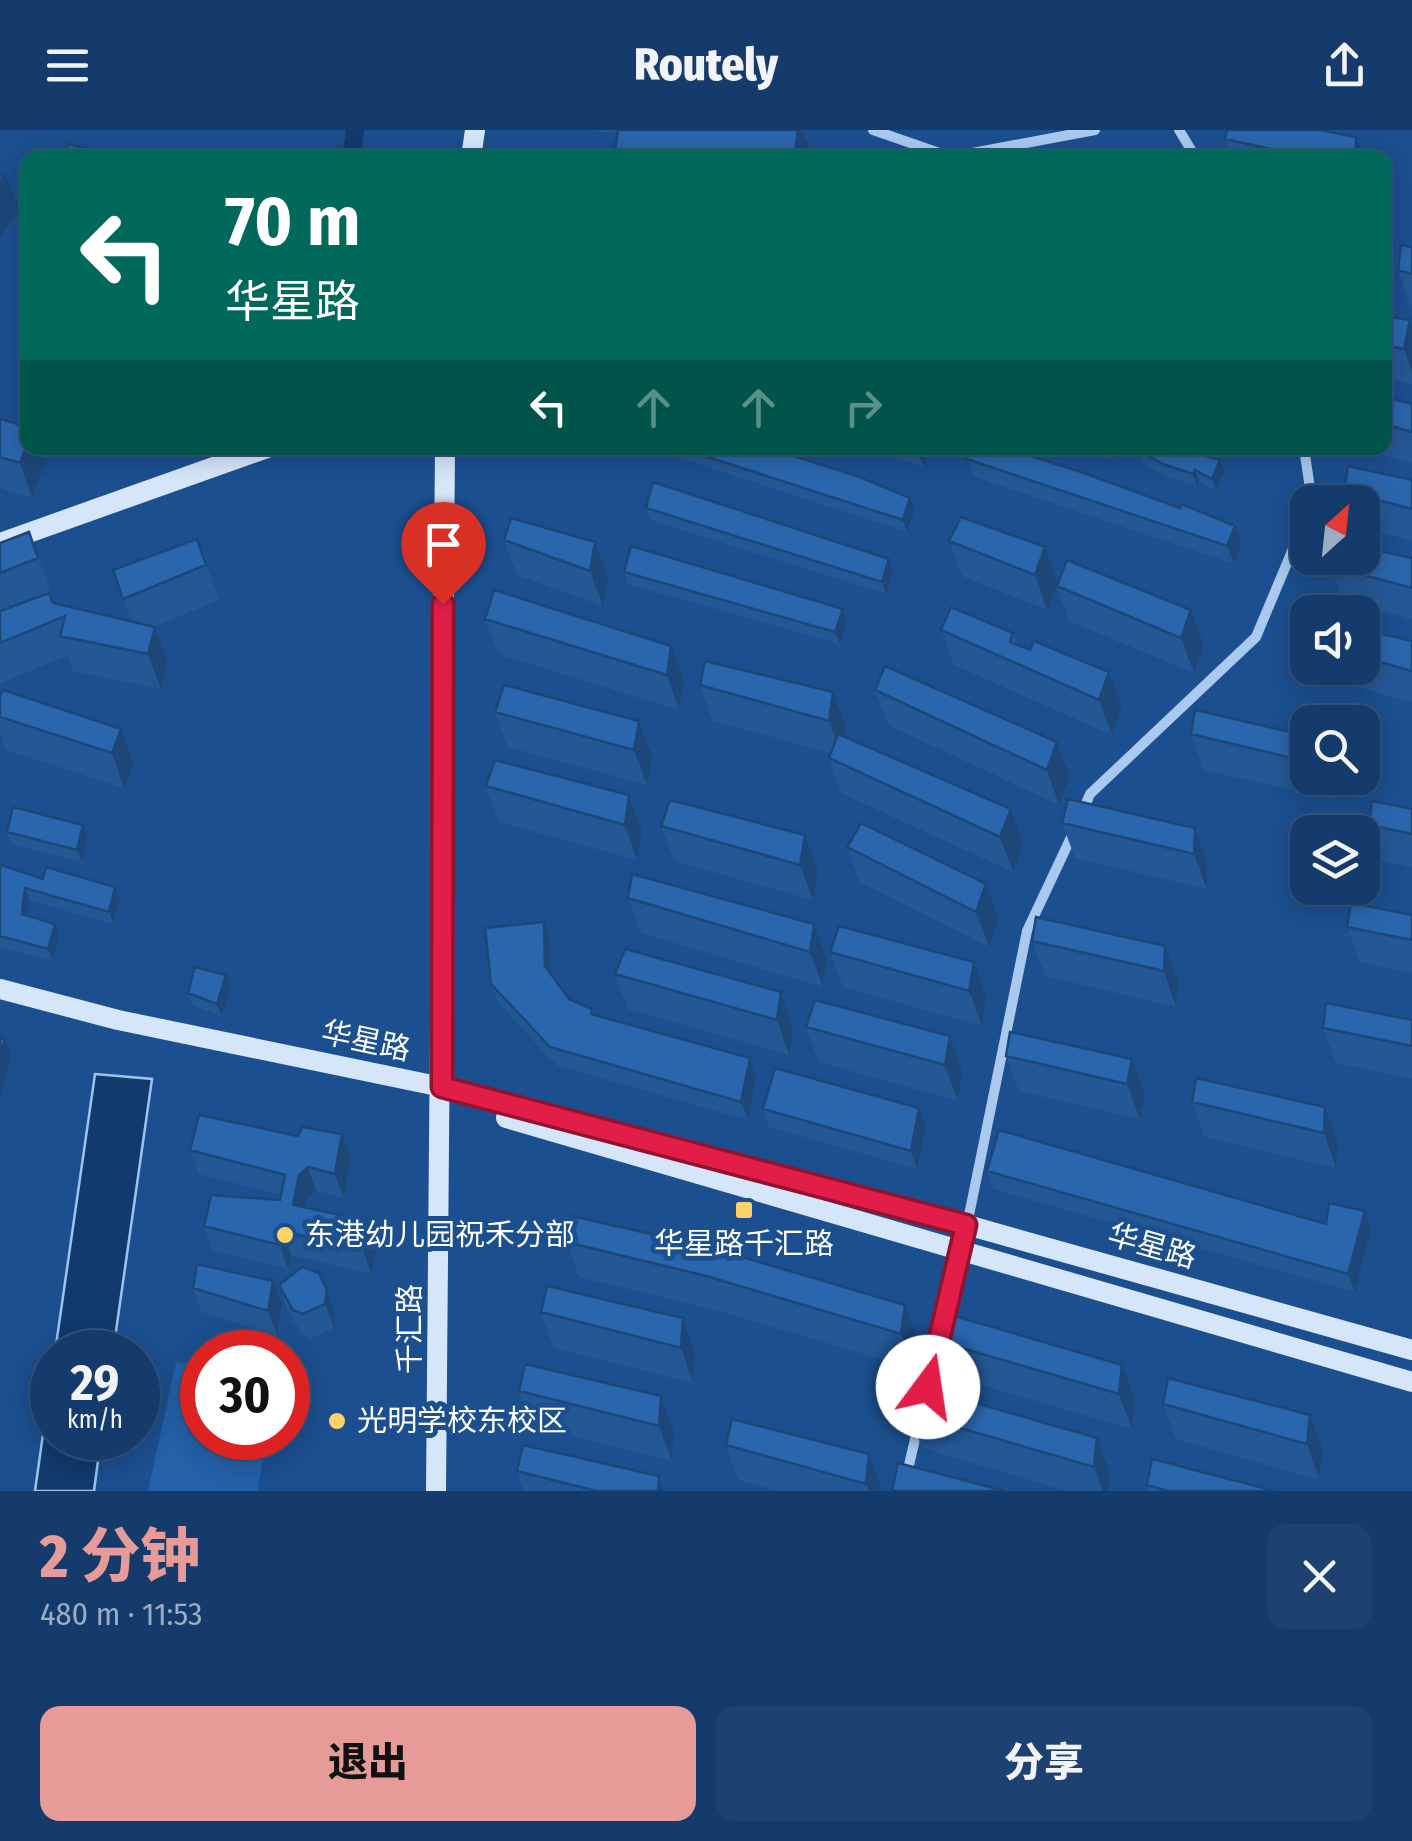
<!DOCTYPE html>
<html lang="zh">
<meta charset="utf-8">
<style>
:root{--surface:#143b6b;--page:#1d4271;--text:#f1f3f6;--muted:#9dadc1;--line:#33557e;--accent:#e69b98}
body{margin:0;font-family:"Fira Sans Condensed","Noto Sans SC",sans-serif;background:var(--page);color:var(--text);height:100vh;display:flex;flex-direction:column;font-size:38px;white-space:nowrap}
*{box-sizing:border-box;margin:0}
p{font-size:32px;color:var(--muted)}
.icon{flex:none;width:55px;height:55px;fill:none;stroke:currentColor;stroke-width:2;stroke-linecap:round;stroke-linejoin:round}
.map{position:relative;height:1361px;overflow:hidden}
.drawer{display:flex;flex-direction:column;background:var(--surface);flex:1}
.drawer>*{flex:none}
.guide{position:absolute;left:20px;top:20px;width:1372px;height:305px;border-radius:20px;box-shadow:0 5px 25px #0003,0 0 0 2px var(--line);background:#00695c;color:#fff;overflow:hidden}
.needle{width:65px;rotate:27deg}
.buttons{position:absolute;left:1290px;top:355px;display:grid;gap:20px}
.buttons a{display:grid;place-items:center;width:90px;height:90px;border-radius:20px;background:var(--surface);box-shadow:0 5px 25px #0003,0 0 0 2px var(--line);font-size:50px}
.speed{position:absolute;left:30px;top:1200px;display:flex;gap:20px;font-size:50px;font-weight:700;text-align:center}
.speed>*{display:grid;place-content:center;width:130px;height:130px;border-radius:50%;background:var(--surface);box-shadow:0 5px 25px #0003,0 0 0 2px var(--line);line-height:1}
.speed small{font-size:25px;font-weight:400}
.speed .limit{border:15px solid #d22;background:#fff;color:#111}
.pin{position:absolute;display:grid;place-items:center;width:85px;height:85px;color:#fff;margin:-102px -42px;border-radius:50% 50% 50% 0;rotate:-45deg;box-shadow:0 0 10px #0007}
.pin .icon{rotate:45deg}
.me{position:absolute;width:110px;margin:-55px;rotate:14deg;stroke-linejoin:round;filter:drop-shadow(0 0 8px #0008)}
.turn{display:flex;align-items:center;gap:35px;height:210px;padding:0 40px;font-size:45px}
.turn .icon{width:130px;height:130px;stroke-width:2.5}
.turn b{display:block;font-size:70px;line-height:85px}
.lanes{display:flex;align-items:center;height:95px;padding:0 40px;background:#0003;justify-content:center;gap:50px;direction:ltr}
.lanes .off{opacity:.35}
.round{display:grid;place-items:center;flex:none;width:105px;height:105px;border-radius:20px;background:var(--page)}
.head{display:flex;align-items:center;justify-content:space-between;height:170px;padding:0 40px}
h1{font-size:60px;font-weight:800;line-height:75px;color:var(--accent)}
.button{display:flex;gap:20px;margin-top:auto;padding:20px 40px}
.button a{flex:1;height:115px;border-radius:20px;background:var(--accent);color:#111;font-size:40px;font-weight:800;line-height:115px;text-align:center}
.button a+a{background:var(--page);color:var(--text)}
header{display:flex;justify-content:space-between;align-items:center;height:130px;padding:0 40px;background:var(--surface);font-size:45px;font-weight:800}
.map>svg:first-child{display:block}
</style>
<header><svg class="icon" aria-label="menu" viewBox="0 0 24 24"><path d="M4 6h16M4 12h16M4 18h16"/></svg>Routely<svg class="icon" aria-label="share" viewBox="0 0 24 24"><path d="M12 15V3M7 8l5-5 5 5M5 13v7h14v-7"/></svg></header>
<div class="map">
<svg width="1412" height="1361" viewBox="0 0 1412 1361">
<rect width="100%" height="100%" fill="#1b4f8f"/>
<path fill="#2461a8" d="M 176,1232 L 190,1234 L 187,1260 L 202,1256 L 202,1308 L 267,1308 L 257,1361 L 148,1361 Z"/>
<path fill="#123a6d" stroke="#9cc4f0" stroke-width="2.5" d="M 95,944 L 152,949 L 113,1222 L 55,1222 Z
M 52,1240 L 52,1308 L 101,1308 L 94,1361 L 35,1361 Z"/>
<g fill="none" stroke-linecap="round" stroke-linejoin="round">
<path stroke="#123a6d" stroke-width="18" d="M 351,28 L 355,0"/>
<path stroke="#a9c9ee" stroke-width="10" d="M 873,0 L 951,27 L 1095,0
M 1179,0 L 1196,28
M 1304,318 L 1312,372
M 1082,683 L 1090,664 L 1256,507 L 1308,383
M 925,1270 L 967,1095 L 1027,801 L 1075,699
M 903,1361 L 919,1292"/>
<path stroke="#d6e6fa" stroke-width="20" d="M 471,28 L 475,0
M 0,413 L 267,318
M 0,859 L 118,890 L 442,957 L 967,1095 L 1412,1220
M 506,988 L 1412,1252
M 436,1361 L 445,318"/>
</g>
<path fill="#245895" d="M 589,0 L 803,0 L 808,13 L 618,4 Z
M 1225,9 L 1364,28 L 1232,28 Z
M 1412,117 L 1412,175 L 1410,175 L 1398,140 Z
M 1385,186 L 1410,190 L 1412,196 L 1412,254 L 1385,248 Z
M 1385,267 L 1412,274 L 1412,333 L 1370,322 L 1369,318 L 1385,318 Z
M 0,289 L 45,334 L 32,368 L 0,358 Z
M 659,318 L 769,318 L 910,368 L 915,380 L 907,402 L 661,322 Z
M 866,318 L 929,318 L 924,337 Z
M 1079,318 L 1121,318 L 1115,330 Z
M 1139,321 L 1224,342 L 1216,361 L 1199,352 L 1197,356 L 1168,347 L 1143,334 Z
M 1019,326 L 1235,396 L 1242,414 L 1234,434 L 974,347 L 967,329 Z
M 1412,350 L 1412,411 L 1362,397 L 1362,372 L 1348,372 L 1344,361 Z
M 646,378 L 889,429 L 893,441 L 886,464 L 650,390 Z
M 29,402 L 51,463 L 50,464 L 53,473 L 132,492 L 113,440 L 197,409 L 219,470 L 153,497 L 155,497 L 168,533 L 161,559 L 73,541 L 67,526 L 0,553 L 0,413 Z
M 504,410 L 595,412 L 608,447 L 603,476 L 517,445 Z
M 949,411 L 1045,417 L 1058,452 L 1047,480 L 962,446 Z
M 1412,428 L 1412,489 L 1343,471 L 1330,436 Z
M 624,442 L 847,492 L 840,514 L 628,454 Z
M 1057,456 L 1191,480 L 1204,515 L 1194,543 L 1069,491 Z
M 485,489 L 684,551 L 679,580 L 498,524 Z
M 1362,499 L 1412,511 L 1412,572 L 1334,551 L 1329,538 L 1362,538 Z
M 941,500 L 1013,503 L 1018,515 L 1109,542 L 1122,577 L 1112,605 L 954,535 Z
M 705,531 L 846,597 L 845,607 L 1011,679 L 1023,714 L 1013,742 L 841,663 L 829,628 L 831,623 L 713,591 L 700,555 Z
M 875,560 L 1057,612 L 1070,647 L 1059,675 L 888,595 Z
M 0,566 L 134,634 L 124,658 L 6,620 L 0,604 Z
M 495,582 L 639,591 L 652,626 L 647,655 L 508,617 Z
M 1191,604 L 1308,606 L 1308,648 L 1336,648 L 1335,670 L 1204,640 Z
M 486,656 L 629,665 L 642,701 L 637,730 L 499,692 Z
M 1412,679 L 1412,737 L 1382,731 L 1369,695 Z
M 1062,693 L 1195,698 L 1207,733 L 1207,759 L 1075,728 Z
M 661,696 L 805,705 L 818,740 L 813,770 L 674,731 Z
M 7,702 L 88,708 L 82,732 L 11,714 Z
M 847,717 L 986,754 L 999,789 L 989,817 L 860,752 Z
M 0,735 L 43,749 L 120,769 L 113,794 L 29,770 L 27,786 L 59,806 L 53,831 L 0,817 Z
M 628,768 L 814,794 L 827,829 L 823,857 L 641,803 Z
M 1412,785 L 1412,843 L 1360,832 L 1347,797 Z
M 544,792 L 550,810 L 551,845 L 569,869 L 592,879 L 594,885 L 750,928 L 756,947 L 748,990 L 556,935 L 498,872 L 491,854 Z
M 1032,811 L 1165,816 L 1178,851 L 1176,877 L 1045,846 Z
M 830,822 L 974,832 L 986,867 L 982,896 L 843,857 Z
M 615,844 L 781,862 L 793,897 L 789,925 L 628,879 Z
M 231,858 L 221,886 L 192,875 L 188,863 Z
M 1412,890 L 1412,949 L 1336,933 L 1323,898 Z
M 806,897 L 950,906 L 962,941 L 958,971 L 819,932 Z
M 1006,926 L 1132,929 L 1145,964 L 1140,989 L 1019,961 Z
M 1192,972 L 1325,977 L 1338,1012 L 1336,1038 L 1205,1007 Z
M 763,979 L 926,996 L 917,1039 L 769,997 Z
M 190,1020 L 351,1028 L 344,1068 L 316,1061 L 307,1069 L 306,1078 L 378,1115 L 371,1144 L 291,1125 L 288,1139 L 212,1120 L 204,1096 L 280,1070 L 281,1065 L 199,1044 Z
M 987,1041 L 1326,1094 L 1371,1099 L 1355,1162 L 993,1059 Z
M 572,1086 L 918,1210 L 914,1239 L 719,1181 L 579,1147 L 566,1112 Z
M 302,1137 L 335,1184 L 334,1198 L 312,1208 L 302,1204 L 287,1179 L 279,1155 Z
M 193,1158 L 282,1175 L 277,1205 L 201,1182 Z
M 541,1182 L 683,1188 L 695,1223 L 693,1253 L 554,1218 Z
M 941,1182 L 1135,1270 L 1132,1299 L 944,1244 L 931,1209 Z
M 916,1256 L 1110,1344 L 1108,1361 L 1068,1361 L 922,1318 L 909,1283 Z
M 519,1261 L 661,1266 L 674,1301 L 672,1331 L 532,1296 Z
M 1163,1274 L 1310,1285 L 1323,1320 L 1319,1350 L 1176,1309 Z
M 726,1315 L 869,1324 L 882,1361 L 778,1361 L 738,1350 Z
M 517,1341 L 664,1361 L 524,1361 Z
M 1147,1355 L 1275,1361 L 1149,1361 Z"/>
<path fill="#1d4779" d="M 798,0 L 803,0 L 808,13 L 806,28 L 794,28 Z
M 1356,7 L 1364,28 L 1356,28 Z
M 5,42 L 18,78 L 0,108 L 0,51 Z
M 1410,190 L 1412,196 L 1412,242 L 1404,219 Z
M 28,312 L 28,318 L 39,318 L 45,334 L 32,368 L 20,333 Z
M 921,318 L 929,318 L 924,337 L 919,325 Z
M 1111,318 L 1121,318 L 1115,330 Z
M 1220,330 L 1224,342 L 1216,361 L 1212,349 Z
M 1195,340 L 1199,352 L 1197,356 L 1193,344 Z
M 910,368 L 915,380 L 907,402 L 903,390 Z
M 1235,396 L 1242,414 L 1234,434 L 1227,416 Z
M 595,412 L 608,447 L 603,476 L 590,441 Z
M 1045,417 L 1058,452 L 1047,480 L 1035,445 Z
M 889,429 L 893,441 L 886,464 L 882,452 Z
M 843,479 L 847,492 L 840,514 L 835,502 Z
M 1191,480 L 1204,515 L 1194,543 L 1181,508 Z
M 155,497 L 168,533 L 161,559 L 148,524 Z
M 671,516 L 684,551 L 679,580 L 667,545 Z
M 1109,542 L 1122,577 L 1112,605 L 1099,570 Z
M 833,562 L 846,597 L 842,626 L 829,591 Z
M 639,591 L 652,626 L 647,655 L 634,620 Z
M 121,599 L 134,634 L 124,658 L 112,623 Z
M 1057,612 L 1070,647 L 1059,675 L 1047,640 Z
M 1327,648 L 1336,648 L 1335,670 Z
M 629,665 L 642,701 L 637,730 L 625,695 Z
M 1011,679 L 1023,714 L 1013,742 L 1000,707 Z
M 83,695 L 88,708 L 82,732 L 77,720 Z
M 1195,698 L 1207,733 L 1207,759 L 1194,724 Z
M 805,705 L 818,740 L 813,770 L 800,735 Z
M 986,754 L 999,789 L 989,817 L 976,782 Z
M 115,757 L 120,769 L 113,794 L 109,782 Z
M 25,758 L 29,770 L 26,797 L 22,784 Z
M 544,792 L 550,810 L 551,854 L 545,836 Z
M 55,794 L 59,806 L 53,831 L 48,819 Z
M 814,794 L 827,829 L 823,857 L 810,822 Z
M 1165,816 L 1178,851 L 1176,877 L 1164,841 Z
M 974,832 L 986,867 L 982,896 L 969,861 Z
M 226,845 L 231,858 L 221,886 L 217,874 Z
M 781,862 L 793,897 L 789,925 L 777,890 Z
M 950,906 L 962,941 L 958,971 L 945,935 Z
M 5,909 L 11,927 L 0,968 L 0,926 Z
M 750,928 L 756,947 L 748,990 L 741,972 Z
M 1132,929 L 1145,964 L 1140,989 L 1127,954 Z
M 1325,977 L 1338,1012 L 1336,1038 L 1324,1003 Z
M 919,978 L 926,996 L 917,1039 L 911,1021 Z
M 342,1004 L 351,1028 L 344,1068 L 335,1044 Z
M 308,1037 L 316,1061 L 307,1069 L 302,1099 L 293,1075 L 299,1045 Z
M 1365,1081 L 1371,1099 L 1355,1162 L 1348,1144 Z
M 369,1091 L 378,1115 L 371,1144 L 363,1120 Z
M 282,1101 L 291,1125 L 288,1139 L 280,1115 Z
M 273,1151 L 282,1175 L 277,1205 L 268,1181 Z
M 327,1160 L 335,1184 L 334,1198 L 325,1174 Z
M 905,1175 L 918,1210 L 914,1239 L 901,1204 Z
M 683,1188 L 695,1223 L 693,1253 L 681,1218 Z
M 1122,1235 L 1135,1270 L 1132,1299 L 1119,1264 Z
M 661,1266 L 674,1301 L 672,1331 L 659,1296 Z
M 1310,1285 L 1323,1320 L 1319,1350 L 1307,1314 Z
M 1097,1308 L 1110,1344 L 1108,1361 L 1103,1361 L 1094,1337 Z
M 869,1324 L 882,1360 L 882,1361 L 869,1361 L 866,1354 Z
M 659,1346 L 664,1361 L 658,1361 Z"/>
<path fill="#2a66ad" stroke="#1d4779" stroke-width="2.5" d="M 618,0 L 798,0 L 794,28 L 614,28 Z
M 1227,0 L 1319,0 L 1356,7 L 1356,28 L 1312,28 L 1225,9 Z
M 68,14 L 122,28 L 64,28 Z
M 1401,115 L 1412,117 L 1412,144 L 1398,140 Z
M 1385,186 L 1410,190 L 1404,219 L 1385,215 Z
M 1385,267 L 1412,274 L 1412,302 L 1385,294 Z
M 0,289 L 28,297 L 28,312 L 20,333 L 0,327 Z
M 680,318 L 769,318 L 860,347 L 910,368 L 903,390 Z
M 898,318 L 921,318 L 919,325 Z
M 971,318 L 1000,318 L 1019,326 L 1021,323 L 1081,342 L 1180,378 L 1181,374 L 1235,396 L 1227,416 L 967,329 Z
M 1140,318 L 1177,318 L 1220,330 L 1212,349 L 1195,340 L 1193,344 L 1163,334 L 1139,321 Z
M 1348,336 L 1412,350 L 1412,379 L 1344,361 Z
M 653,352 L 889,429 L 882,452 L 646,378 Z
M 961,387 L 1045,417 L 1035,445 L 949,411 Z
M 511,388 L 595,412 L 590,441 L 504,410 Z
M 29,402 L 38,428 L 0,443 L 0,413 Z
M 197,409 L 206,435 L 123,469 L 113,440 Z
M 631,416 L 843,479 L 835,502 L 624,442 Z
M 1362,417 L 1412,428 L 1412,458 L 1330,436 L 1331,428 L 1362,428 Z
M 1067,430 L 1191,480 L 1181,508 L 1057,456 Z
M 494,460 L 671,516 L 667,545 L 485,489 Z
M 49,463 L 53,473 L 155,497 L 148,524 L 60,506 L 65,486 L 0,513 L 0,481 Z
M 951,477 L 1013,503 L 1010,512 L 1030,520 L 1034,511 L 1109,542 L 1099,570 L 941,500 Z
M 1362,499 L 1412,511 L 1412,541 L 1362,527 Z
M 705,531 L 833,562 L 829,591 L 700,555 Z
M 885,536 L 1057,612 L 1047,640 L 875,560 Z
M 504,555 L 639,591 L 634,620 L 495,582 Z
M 3,560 L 121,599 L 112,623 L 0,587 L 0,566 Z
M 1195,580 L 1308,606 L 1308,632 L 1191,604 Z
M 838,604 L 1011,679 L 1000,707 L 829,628 Z
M 495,630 L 629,665 L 625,695 L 486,656 Z
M 1068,669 L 1195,698 L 1194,724 L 1062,693 Z
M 670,670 L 805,705 L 800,735 L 661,696 Z
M 1372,671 L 1412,679 L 1412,704 L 1369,695 Z
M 13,677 L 83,695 L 77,720 L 7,702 Z
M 861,693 L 986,754 L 976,782 L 847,717 Z
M 0,735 L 43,749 L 46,737 L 115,757 L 109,782 L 25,758 L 22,784 L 55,794 L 48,819 L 0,806 Z
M 632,744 L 814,794 L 810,822 L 628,768 Z
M 1351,773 L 1412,785 L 1412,810 L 1347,797 Z
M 1036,787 L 1165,816 L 1164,841 L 1032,811 Z
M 544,792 L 545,836 L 569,869 L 592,879 L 591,884 L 750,928 L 741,972 L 550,917 L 491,854 L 485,798 Z
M 839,796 L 974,832 L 969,861 L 830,822 Z
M 625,819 L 781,862 L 777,890 L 615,844 Z
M 195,837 L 226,845 L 217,874 L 188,863 Z
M 815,870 L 950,906 L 945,935 L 806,897 Z
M 1326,873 L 1412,890 L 1412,916 L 1323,898 Z
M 1010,902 L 1132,929 L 1127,954 L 1006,926 Z
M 0,908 L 5,909 L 0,926 Z
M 775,938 L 919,978 L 911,1021 L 763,979 Z
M 1196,948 L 1325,977 L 1324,1003 L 1192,972 Z
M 199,985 L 298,1006 L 302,997 L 342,1004 L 335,1044 L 308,1037 L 299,1045 L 293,1075 L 369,1091 L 363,1120 L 282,1101 L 280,1115 L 204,1096 L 211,1065 L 280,1070 L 285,1045 L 190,1020 Z
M 999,1000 L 1326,1094 L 1329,1073 L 1365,1081 L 1348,1144 L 987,1041 Z
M 572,1086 L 708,1117 L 905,1175 L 901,1204 L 706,1146 L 566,1112 Z
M 197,1134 L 273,1151 L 268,1181 L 193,1158 Z
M 302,1137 L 319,1143 L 327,1160 L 325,1174 L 303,1184 L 293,1180 L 279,1155 Z
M 547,1156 L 683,1188 L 681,1218 L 541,1182 Z
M 941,1182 L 1122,1235 L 1119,1264 L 931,1209 Z
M 525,1234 L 661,1266 L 659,1296 L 519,1261 Z
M 1168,1248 L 1310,1285 L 1307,1314 L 1163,1274 Z
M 916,1256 L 1097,1308 L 1094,1337 L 909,1283 Z
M 732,1289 L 869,1324 L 866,1354 L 726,1315 Z
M 523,1315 L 659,1346 L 658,1361 L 596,1361 L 517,1341 Z
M 1152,1329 L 1275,1361 L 1168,1361 L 1147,1355 Z
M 898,1333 L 1005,1361 L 896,1361 L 892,1360 Z"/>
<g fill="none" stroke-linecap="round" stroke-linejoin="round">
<g stroke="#92132f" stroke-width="25">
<path id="route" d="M 443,474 L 442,957 L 966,1095 L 928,1257"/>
</g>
<use href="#route" stroke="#e11d48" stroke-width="18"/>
</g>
<g fill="#ffd166" stroke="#1b4f8f" stroke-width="4">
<rect x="734" y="1070" width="20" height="20" rx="5"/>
<circle cx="285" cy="1105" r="10"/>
<circle cx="337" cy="1291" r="10"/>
</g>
<g text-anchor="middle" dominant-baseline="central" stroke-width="10" stroke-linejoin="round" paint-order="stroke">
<g font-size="30" fill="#fff" stroke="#1b4f8f">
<text transform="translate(366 911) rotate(12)">华星路</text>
<text transform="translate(1152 1116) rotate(16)">华星路</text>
<text transform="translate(410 1199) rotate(-90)">千汇路</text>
</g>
<g font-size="30" fill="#fff" stroke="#1b4f8f" text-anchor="start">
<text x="305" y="1105">东港幼儿园祝禾分部</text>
<text x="744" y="1114" text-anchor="middle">华星路千汇路</text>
<text x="357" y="1291">光明学校东校区</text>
</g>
</g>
</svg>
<div class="buttons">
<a><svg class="needle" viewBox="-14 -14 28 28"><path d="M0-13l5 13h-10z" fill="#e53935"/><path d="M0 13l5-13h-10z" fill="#9dadc1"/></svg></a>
<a><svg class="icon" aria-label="sound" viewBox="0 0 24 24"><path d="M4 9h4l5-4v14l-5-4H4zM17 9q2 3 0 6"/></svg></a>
<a><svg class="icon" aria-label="search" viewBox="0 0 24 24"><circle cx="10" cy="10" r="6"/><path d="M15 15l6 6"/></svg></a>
<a><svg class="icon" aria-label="layers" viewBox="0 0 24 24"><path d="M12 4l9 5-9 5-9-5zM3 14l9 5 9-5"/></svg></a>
</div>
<div class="speed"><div>29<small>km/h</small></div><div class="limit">30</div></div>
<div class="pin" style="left:443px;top:474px;background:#d93025"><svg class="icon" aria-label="arrive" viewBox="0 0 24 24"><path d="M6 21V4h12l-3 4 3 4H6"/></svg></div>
<svg class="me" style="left:928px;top:1257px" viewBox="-20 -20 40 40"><circle r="19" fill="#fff"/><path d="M0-13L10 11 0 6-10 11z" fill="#e11d48"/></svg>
<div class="guide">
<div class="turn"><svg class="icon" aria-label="left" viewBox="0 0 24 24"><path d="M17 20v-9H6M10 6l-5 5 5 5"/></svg><div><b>70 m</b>华星路</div></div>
<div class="lanes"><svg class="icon" aria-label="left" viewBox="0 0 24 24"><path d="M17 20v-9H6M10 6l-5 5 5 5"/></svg><svg class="icon off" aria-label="ahead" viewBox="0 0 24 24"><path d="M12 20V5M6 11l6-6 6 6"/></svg><svg class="icon off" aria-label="ahead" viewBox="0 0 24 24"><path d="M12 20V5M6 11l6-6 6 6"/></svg><svg class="icon off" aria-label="right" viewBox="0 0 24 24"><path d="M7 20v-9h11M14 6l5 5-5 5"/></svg></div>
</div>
</div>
<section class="drawer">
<div class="head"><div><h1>2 分钟</h1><p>480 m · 11:53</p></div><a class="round"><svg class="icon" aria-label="close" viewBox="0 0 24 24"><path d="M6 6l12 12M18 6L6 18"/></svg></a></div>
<div class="button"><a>退出</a><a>分享</a></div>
</section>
